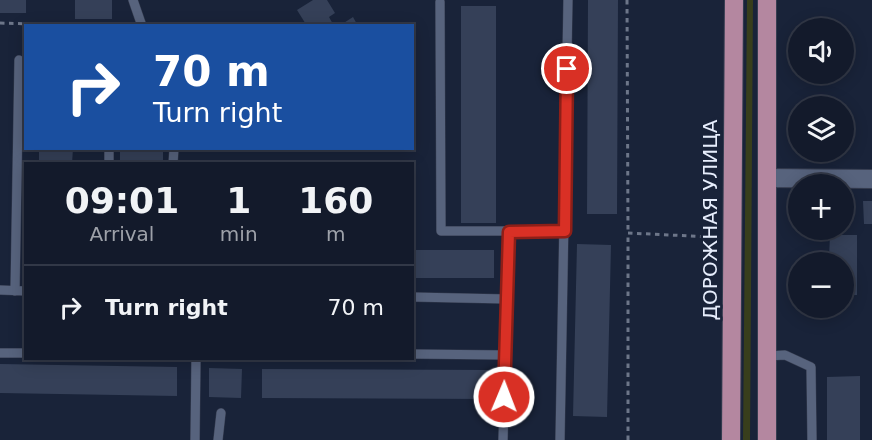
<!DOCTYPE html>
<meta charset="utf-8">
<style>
:root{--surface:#131a2b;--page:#202737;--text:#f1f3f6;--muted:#9da1a9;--line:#323847}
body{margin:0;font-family:"DejaVu Sans",sans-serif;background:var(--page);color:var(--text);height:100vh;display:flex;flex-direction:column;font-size:22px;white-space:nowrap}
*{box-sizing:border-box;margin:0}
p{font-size:20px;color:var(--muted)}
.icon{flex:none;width:33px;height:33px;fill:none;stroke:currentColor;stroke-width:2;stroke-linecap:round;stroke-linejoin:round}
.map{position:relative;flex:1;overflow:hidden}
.details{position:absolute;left:24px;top:162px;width:390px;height:198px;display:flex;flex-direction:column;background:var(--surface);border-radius:0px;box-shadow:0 3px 15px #0003,0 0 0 2px var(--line)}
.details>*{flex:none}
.guide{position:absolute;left:24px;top:24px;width:390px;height:126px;border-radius:0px;box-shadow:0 3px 15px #0003,0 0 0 2px var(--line);background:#1a4fa0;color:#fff;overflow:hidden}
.fabs{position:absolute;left:788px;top:18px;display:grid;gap:12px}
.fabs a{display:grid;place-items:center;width:66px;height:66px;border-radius:50%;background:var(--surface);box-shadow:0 3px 15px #0003,0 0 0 2px var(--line);font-size:30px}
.pin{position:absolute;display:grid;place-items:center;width:51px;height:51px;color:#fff;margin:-26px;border:3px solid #fff;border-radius:50%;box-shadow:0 2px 6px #0007}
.me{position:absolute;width:66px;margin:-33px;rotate:1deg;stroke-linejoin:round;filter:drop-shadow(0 0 4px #0008)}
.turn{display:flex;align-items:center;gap:21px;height:126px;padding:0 30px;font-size:27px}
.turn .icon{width:78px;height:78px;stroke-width:2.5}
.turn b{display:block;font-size:42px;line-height:51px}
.eta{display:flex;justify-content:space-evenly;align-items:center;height:102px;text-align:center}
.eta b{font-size:36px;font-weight:700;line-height:42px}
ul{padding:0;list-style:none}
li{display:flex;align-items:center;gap:18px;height:84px;padding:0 30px;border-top:2px solid var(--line)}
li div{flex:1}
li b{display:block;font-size:22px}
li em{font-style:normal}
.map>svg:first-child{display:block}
</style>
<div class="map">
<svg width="872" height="440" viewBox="0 0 872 440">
<rect width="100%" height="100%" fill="#192339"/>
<path fill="#383e1c" d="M 747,0 L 753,0 L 750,440 L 743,440 Z"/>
<path fill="#354058" d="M 0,0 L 26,0 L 26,13 L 0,13 Z
M 75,0 L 112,0 L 112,19 L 75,19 Z
M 313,0 L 327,0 L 335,13 L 329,17 L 334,26 L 307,26 L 297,10 Z
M 588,0 L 618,0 L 617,214 L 587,214 Z
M 461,6 L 496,6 L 496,223 L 461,223 Z
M 353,17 L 358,26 L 339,26 Z
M 39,148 L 73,148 L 72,164 L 39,164 Z
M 120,148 L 163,148 L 163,164 L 120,164 Z
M 863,201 L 872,201 L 872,224 L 864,224 Z
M 830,235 L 857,235 L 857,295 L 843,295 L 843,262 L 827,262 L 827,258 L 829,258 Z
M 577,244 L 611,245 L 607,417 L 573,416 Z
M 412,250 L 494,250 L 494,278 L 412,278 Z
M 0,364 L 177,367 L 177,396 L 0,393 Z
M 209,368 L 242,369 L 241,398 L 209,397 Z
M 262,369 L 491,370 L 491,399 L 262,398 Z
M 860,376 L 860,440 L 827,440 L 827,377 Z"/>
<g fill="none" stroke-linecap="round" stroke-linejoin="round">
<g stroke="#363d50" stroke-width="10">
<path id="lane" d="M 133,0 L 142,26
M 440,2 L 441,231 L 565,231
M 109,164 L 109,148
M 173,164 L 174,148
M 0,290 L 26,291
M 15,291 L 19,60
M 412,297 L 507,299
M 0,353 L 26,353
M 412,354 L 505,355
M 767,356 L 785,355 L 811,367 L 812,440
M 195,440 L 196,358
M 218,440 L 221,413
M 503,440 L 509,232
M 560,440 L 568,0"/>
</g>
<g stroke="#363d50" stroke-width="20">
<path id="street" d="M 767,178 L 872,179"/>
</g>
<g stroke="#363d50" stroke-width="20">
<path id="primary" d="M 731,440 L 734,0
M 767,440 L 767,0"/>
</g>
<path stroke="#6d7689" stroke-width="3" stroke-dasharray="4.5 4.5" stroke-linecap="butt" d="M 627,0 L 628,233
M 0,23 L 65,25
M 628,440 L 628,233 L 712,237"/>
<use href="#lane" stroke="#57637d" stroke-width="9"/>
<use href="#street" stroke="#57637d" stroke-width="18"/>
<use href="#primary" stroke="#b487a0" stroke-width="18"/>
</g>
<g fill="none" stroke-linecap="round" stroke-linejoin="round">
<g stroke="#8d1f18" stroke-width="15">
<path id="route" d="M 504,397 L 509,232 L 565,231 L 567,69"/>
</g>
<use href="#route" stroke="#d93025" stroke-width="10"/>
</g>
<g text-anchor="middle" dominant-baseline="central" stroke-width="5" stroke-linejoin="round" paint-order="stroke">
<g font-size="20" fill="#e6edfc" stroke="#192339">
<text transform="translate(710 220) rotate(-90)">ДОРОЖНАЯ УЛИЦА</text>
</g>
</g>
</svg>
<div class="fabs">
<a><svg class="icon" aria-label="sound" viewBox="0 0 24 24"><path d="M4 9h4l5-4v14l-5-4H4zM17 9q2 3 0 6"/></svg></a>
<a><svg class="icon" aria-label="layers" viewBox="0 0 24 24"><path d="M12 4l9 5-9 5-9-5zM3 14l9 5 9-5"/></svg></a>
<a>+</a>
<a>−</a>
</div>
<div class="pin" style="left:567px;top:69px;background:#d93025"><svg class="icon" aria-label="arrive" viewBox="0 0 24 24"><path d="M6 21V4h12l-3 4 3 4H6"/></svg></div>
<svg class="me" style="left:504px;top:397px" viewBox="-20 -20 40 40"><circle r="17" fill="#d93025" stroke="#fff" stroke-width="3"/><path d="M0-11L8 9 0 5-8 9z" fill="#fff"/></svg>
<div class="guide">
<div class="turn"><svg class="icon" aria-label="right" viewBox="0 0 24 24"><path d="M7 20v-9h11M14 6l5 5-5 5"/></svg><div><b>70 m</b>Turn right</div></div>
</div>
<section class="details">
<div class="eta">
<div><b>09:01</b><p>Arrival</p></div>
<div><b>1</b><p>min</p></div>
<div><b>160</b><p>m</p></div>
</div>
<ul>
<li><svg class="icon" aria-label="right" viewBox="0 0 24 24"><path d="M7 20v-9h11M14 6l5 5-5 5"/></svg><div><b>Turn right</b></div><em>70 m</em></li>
</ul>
</section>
</div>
